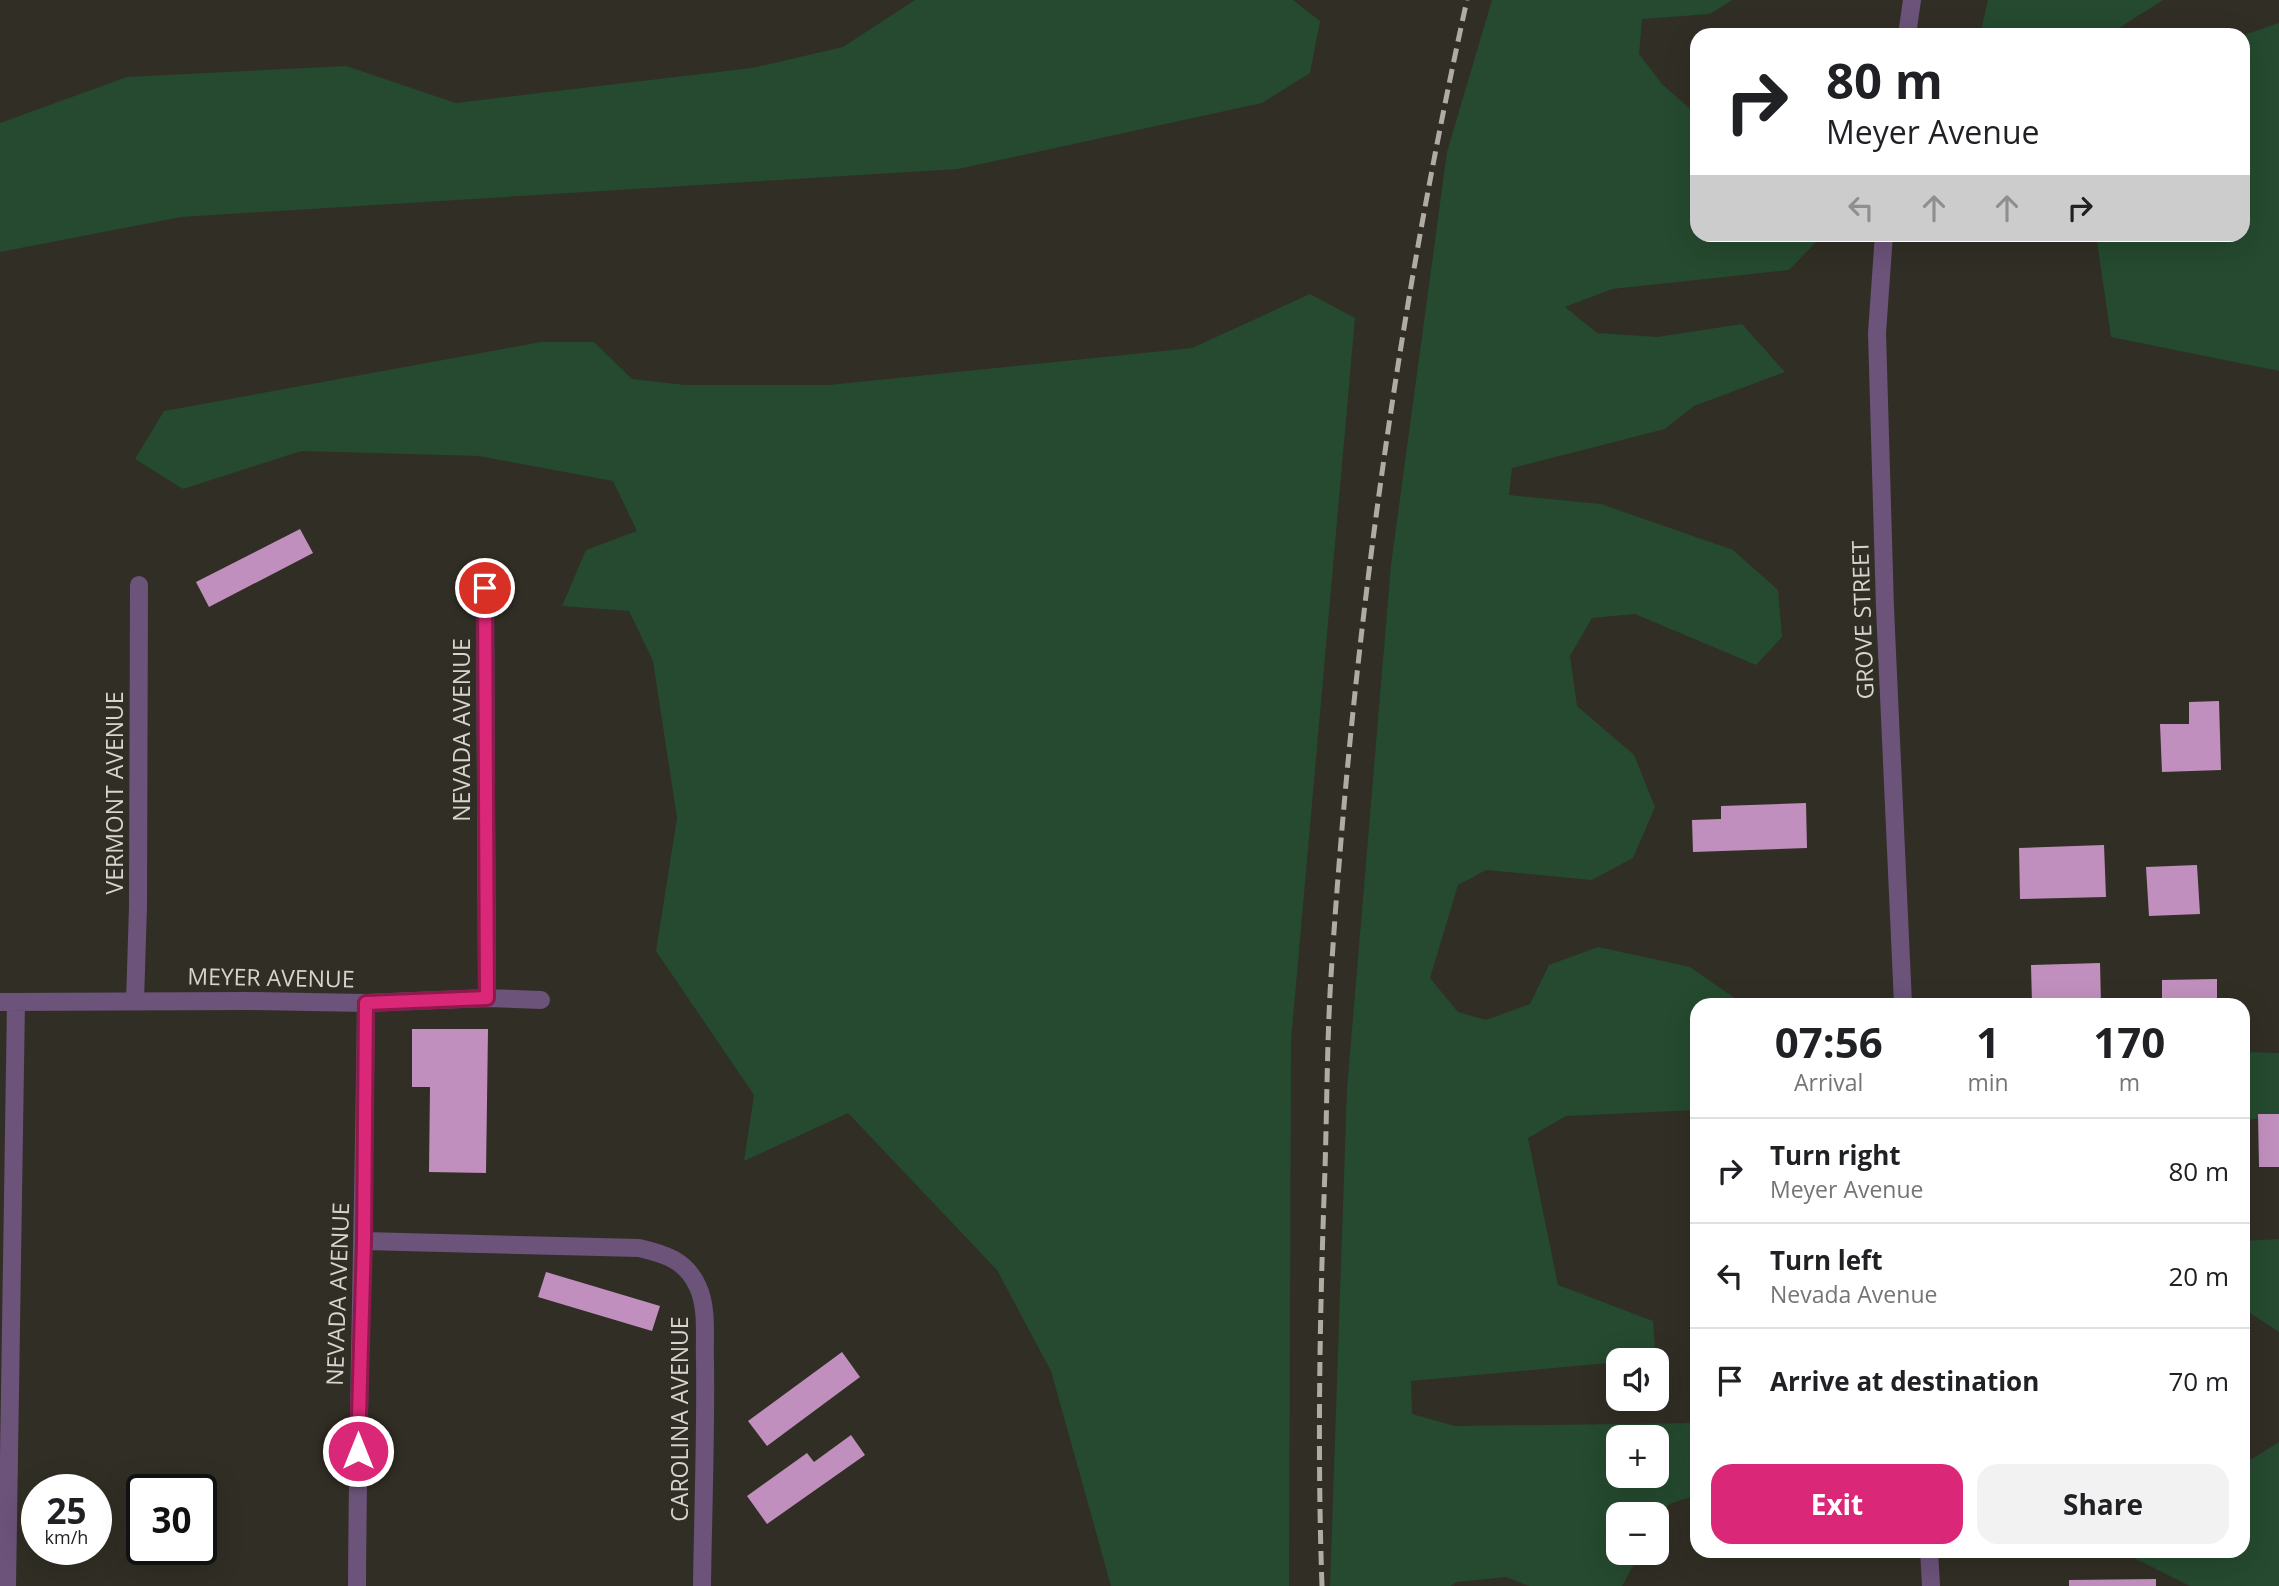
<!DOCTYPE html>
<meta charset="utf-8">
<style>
:root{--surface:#fff;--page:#f2f2f2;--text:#202124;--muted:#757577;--line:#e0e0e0;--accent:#db2777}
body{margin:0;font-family:"Open Sans",sans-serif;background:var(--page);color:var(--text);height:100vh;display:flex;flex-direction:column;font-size:26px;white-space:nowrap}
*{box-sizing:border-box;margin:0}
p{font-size:23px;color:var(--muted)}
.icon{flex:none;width:38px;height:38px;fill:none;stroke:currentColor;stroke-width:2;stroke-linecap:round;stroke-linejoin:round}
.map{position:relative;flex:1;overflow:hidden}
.side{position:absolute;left:1690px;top:998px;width:560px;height:560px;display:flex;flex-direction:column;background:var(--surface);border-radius:21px;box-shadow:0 7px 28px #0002}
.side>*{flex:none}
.guide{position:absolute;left:1690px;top:28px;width:560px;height:214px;border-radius:21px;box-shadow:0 7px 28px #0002;background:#fff;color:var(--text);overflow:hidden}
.controls{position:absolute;left:1606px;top:1348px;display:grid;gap:14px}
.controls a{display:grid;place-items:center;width:63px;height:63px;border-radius:14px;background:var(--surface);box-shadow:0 7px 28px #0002;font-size:35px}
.speed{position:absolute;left:21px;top:1474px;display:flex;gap:14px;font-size:35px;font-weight:700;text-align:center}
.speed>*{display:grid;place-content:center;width:91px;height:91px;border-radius:50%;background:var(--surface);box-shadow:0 7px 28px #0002;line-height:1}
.speed small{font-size:18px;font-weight:400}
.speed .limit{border:4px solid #111;border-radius:10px;background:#fff;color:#111}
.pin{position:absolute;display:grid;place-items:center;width:60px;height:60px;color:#fff;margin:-30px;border:4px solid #fff;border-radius:50%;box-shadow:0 2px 7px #0007}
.me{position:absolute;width:77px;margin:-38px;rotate:0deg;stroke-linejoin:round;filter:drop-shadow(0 0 5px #0008)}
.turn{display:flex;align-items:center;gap:24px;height:147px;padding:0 21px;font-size:32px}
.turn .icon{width:91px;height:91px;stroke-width:2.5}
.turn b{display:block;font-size:49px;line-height:60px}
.lanes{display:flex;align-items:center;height:66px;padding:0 21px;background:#0003;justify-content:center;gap:35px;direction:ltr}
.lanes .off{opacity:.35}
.eta{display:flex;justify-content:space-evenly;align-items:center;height:119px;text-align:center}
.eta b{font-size:42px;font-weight:700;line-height:49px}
.action{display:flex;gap:14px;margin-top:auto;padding:14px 21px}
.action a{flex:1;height:80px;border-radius:21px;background:var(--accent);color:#fff;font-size:28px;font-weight:700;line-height:80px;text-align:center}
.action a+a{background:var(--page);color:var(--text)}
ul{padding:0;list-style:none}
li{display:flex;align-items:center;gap:21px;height:105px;padding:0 21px;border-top:2px solid var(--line)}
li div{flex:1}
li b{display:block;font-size:26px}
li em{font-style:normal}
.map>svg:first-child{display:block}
</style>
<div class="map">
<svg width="2279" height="1586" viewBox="0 0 2279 1586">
<rect width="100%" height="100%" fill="#312e25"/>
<path fill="#254a2f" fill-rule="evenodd" d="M 915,0 L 1293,0 L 1320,21 L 1310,73 L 1262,103 L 958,169 L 181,217 L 0,252 L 0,123 L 127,77 L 346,66 L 456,103 L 752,68 L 843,47 Z
M 1492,0 L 1732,0 L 1710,14 L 1642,19 L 1639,54 L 1662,84 L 1697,115 L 1698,234 L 1817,234 L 1819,239 L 1789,270 L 1612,289 L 1565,307 L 1597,333 L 1657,337 L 1742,324 L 1785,372 L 1694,406 L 1665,429 L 1512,468 L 1509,495 L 1601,504 L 1733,550 L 1778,590 L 1782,637 L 1756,665 L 1635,614 L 1592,618 L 1570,656 L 1577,706 L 1634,755 L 1655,807 L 1633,858 L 1592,880 L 1486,870 L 1458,885 L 1430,978 L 1458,1012 L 1486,1020 L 1530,1004 L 1549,965 L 1598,947 L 1690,967 L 1743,1004 L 1698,1004 L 1697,1110 L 1566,1116 L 1528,1138 L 1558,1285 L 1653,1321 L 1655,1347 L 1626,1360 L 1619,1360 L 1619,1362 L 1411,1381 L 1412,1414 L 1455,1426 L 1697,1423 L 1697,1495 L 1669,1504 L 1657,1524 L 1657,1514 L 1619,1514 L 1619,1552 L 1641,1552 L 1622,1586 L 1529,1586 L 1506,1577 L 1457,1582 L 1450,1586 L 1330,1586 L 1347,1089 L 1391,565 L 1447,152 ZM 1619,1437 L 1657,1437 L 1657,1475 L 1619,1475 Z
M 1988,0 L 2163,0 L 2108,35 L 1980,35 Z
M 2279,23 L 2279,371 L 2111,337 L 2096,235 L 2244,234 L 2244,35 Z
M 1310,294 L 1355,318 L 1291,1041 L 1289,1586 L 1111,1586 L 1051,1371 L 997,1270 L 848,1113 L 744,1161 L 754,1095 L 656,951 L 677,818 L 653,661 L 629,611 L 562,606 L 586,550 L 637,531 L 613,481 L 479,456 L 301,451 L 183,489 L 135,459 L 164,411 L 541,342 L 594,342 L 632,379 L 685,385 L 829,385 L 1192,348 Z
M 2244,1052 L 2279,1053 L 2279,1117 L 2244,1120 Z
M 2279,1239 L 2279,1332 L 2244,1309 L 2244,1241 Z
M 2279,1442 L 2279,1586 L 2190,1586 L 2120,1551 L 2244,1550 L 2244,1459 L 2252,1459 Z"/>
<path fill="#c18fbd" d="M 300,529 L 313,553 L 209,607 L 196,582 Z
M 2219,701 L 2221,770 L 2162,772 L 2160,724 L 2189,724 L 2189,702 Z
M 1806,803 L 1807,848 L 1693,852 L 1692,820 L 1721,819 L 1721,806 Z
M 2104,845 L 2106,897 L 2020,899 L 2019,848 Z
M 2197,865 L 2200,914 L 2149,916 L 2146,867 Z
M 2100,963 L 2101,1004 L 2032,1004 L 2031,965 Z
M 2217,979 L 2217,1004 L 2162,1004 L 2162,980 Z
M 412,1029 L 488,1029 L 486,1173 L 429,1172 L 430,1087 L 412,1087 Z
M 2258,1114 L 2279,1114 L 2279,1167 L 2259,1167 Z
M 546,1272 L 660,1306 L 652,1331 L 538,1297 Z
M 842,1352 L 860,1377 L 767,1446 L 748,1421 Z
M 851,1435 L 865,1455 L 767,1524 L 747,1496 L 807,1453 L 814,1462 Z
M 2156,1579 L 2156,1586 L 2069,1586 L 2069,1580 Z"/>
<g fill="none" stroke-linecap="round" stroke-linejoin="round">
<path stroke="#6b5379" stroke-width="18" d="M 1907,35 L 1912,0
M 1884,234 L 1877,333 L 1885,608 L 1903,1004
M 485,588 L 487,998
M 135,1001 L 138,907 L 139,585
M 0,1002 L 248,1001 L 366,1003 L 487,998 L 541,1000
M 364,1241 L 639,1248 C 665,1254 686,1260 698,1287 C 708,1309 704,1338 705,1361 C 706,1436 703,1511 702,1586
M 1929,1550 L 1931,1586
M 7,1586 L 16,1002
M 357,1586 C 358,1392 364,1197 366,1003"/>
<path stroke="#afaca6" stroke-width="5" stroke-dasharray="14 7" stroke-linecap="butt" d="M 1322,1586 C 1317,1447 1320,1308 1325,1169 C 1327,1105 1327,1040 1331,976 C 1352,648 1396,321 1467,0"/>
</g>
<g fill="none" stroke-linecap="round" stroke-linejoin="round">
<g stroke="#8e194d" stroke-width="18">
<path id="route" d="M 358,1451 L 364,1241 L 366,1003 L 487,998 L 485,588"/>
</g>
<use href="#route" stroke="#db2777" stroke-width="12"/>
</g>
<g text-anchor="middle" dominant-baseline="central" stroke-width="7" stroke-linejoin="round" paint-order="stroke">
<g font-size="23" fill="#d6d4ce" stroke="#312e25">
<text transform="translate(1862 620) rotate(-92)">GROVE STREET</text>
<text transform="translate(461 730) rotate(-90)">NEVADA AVENUE</text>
<text transform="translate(114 793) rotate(-90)">VERMONT AVENUE</text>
<text transform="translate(271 977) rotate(1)">MEYER AVENUE</text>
<text transform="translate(337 1294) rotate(-88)">NEVADA AVENUE</text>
<text transform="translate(679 1419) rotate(-90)">CAROLINA AVENUE</text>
</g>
</g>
</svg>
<div class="controls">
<a><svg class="icon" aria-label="sound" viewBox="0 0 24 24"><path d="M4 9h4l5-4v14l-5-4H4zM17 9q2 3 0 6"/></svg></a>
<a>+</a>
<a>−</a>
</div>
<div class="speed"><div>25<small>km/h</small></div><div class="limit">30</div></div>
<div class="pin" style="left:485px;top:588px;background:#d93025"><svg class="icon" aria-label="arrive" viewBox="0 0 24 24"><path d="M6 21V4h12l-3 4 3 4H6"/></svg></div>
<svg class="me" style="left:358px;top:1451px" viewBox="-20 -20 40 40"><circle r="17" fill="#db2777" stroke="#fff" stroke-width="3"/><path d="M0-11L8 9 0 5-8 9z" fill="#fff"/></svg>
<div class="guide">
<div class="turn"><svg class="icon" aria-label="right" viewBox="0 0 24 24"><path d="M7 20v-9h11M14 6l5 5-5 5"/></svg><div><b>80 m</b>Meyer Avenue</div></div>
<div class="lanes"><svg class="icon off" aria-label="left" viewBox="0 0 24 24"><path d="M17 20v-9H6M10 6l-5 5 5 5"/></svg><svg class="icon off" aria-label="ahead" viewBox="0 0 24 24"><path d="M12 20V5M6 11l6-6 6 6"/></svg><svg class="icon off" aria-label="ahead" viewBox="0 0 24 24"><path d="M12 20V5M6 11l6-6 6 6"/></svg><svg class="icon" aria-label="right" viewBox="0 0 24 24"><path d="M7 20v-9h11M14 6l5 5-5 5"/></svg></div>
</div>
<section class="side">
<div class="eta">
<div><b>07:56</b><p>Arrival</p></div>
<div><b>1</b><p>min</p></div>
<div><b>170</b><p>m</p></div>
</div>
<ul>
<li><svg class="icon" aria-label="right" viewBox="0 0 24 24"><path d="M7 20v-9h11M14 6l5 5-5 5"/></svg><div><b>Turn right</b><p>Meyer Avenue</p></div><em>80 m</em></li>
<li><svg class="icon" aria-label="left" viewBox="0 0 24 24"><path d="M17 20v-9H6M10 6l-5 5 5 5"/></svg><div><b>Turn left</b><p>Nevada Avenue</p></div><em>20 m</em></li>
<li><svg class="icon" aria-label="arrive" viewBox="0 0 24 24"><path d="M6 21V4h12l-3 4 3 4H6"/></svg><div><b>Arrive at destination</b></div><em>70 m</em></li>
</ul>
<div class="action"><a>Exit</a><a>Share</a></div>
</section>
</div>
